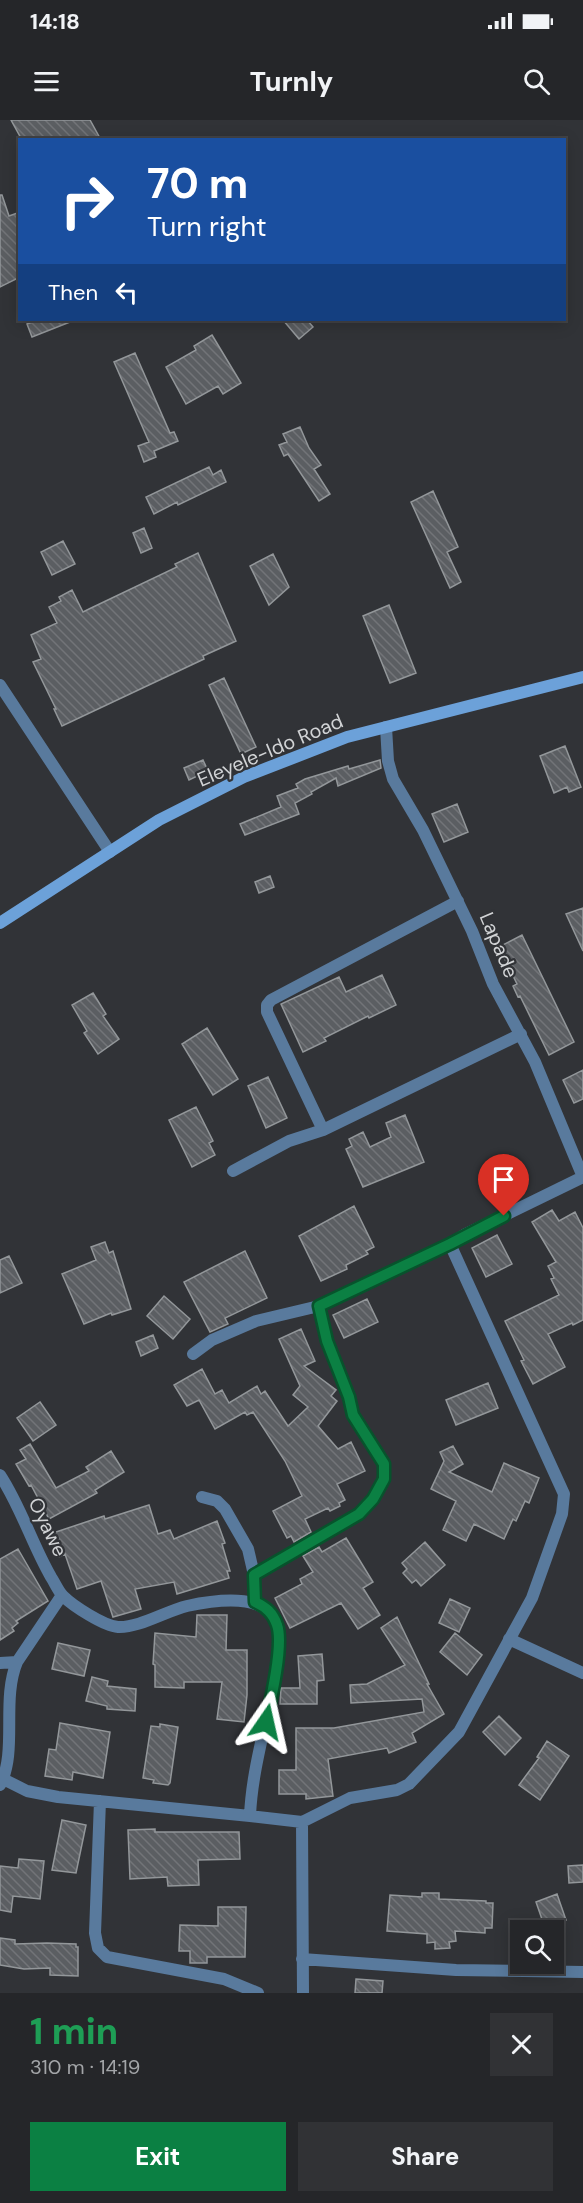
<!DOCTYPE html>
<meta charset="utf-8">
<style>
:root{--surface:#252629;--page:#313235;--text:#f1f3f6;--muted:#a3a5a8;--line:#424346;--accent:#0b8043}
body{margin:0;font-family:"DM Sans",sans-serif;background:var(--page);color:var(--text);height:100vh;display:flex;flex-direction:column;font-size:22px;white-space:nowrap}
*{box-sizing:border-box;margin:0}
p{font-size:20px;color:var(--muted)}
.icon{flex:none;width:33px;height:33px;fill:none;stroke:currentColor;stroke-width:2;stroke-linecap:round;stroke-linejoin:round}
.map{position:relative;height:1873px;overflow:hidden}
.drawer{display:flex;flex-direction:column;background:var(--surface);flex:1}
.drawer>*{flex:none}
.top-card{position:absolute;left:18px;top:18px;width:548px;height:183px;border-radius:0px;box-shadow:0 3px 15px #0003,0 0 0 2px var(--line);background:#1a4fa0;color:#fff;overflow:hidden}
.fabs{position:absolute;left:510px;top:1800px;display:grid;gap:12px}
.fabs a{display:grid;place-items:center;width:54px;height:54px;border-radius:0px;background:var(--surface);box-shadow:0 3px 15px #0003,0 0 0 2px var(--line);font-size:30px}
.pin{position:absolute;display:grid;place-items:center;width:51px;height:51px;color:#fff;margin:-62px -26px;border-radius:50% 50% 50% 0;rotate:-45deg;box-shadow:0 0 6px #0007}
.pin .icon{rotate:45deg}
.me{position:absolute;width:66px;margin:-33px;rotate:11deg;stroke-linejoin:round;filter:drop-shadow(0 0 4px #0008)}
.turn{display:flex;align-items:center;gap:21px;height:126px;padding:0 30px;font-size:27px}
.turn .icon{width:78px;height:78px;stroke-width:2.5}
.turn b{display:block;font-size:42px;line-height:51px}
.then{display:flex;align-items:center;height:57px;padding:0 30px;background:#0003;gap:12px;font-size:22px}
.round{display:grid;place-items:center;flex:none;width:63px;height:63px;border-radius:0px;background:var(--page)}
.head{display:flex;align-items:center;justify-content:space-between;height:102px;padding:0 30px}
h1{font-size:36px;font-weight:800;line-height:45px;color:#1e9e55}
.primary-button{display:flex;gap:12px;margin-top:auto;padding:12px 30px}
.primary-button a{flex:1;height:69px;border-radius:0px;background:var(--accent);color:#fff;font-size:24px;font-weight:800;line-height:69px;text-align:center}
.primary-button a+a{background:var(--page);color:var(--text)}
.status{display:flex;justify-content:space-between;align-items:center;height:42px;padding:0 30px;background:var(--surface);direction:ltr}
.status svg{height:16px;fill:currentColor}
header{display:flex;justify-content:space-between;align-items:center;height:78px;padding:0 30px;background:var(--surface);font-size:27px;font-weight:800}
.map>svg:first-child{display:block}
</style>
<div class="status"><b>14:18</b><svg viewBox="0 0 49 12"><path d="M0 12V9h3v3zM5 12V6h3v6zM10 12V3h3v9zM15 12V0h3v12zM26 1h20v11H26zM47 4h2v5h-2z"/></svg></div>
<header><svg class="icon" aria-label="menu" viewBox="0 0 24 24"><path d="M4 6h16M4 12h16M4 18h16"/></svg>Turnly<svg class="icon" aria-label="search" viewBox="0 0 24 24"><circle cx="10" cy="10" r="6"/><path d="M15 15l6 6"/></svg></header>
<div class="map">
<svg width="583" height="1873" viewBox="0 0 583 1873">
<defs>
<pattern id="building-back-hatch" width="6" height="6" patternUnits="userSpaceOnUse" patternTransform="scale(1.5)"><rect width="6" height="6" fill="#5b5e62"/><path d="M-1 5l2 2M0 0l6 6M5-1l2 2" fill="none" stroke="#727478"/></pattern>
</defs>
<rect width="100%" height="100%" fill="#313337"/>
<path fill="url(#building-back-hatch)" stroke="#93979a" stroke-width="1.5" d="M 11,0 L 90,0 L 101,20 L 22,20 Z
M 0,75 L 2,75 L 9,96 L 20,92 L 20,157 L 0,167 Z
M 38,200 L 75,200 L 32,217 L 27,204 Z
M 283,200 L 307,200 L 313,207 L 299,219 Z
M 212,215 L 241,263 L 223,274 L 218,266 L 186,284 L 166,247 L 196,230 L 194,226 Z
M 135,233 L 170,313 L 174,312 L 178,321 L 154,331 L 156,337 L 144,342 L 138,326 L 149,322 L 114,242 Z
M 300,307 L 309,328 L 321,345 L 314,349 L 330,374 L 319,381 L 288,334 L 284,336 L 279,325 L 287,322 L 283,314 Z
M 209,347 L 213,355 L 221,350 L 226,362 L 178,385 L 177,382 L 154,394 L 146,377 Z
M 433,371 L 458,427 L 447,432 L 461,462 L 450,468 L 411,382 Z
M 144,408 L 152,428 L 141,433 L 133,413 Z
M 63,421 L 75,444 L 52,455 L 41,432 Z
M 198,433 L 236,521 L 203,536 L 204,539 L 62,606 L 54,589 L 56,589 L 33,542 L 41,539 L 31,515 L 57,503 L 49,487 L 61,481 L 59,477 L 72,470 L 83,492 L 89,489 L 177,447 L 175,444 Z
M 273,434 L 289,467 L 269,485 L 250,446 Z
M 389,485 L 416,553 L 390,563 L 363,496 Z
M 224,558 L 256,627 L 241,634 L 209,565 Z
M 565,626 L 581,667 L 569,672 L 567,667 L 554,673 L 540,636 Z
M 203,640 L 208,651 L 189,660 L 184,648 Z
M 380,640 L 381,648 L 338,666 L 336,658 L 311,672 L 312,674 L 295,683 L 299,694 L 245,715 L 240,704 L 281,687 L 277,676 L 298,668 L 296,664 L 305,659 L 348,646 L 349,649 Z
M 457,684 L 468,712 L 444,722 L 432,694 Z
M 270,756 L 274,767 L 259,773 L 255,762 Z
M 583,788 L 583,831 L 566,794 Z
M 522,815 L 574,922 L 549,935 L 520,876 L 518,877 L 513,866 L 517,864 L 499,827 Z
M 382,855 L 396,885 L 369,898 L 368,896 L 324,918 L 326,921 L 303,932 L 281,884 L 339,857 L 346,872 Z
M 93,873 L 106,894 L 103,896 L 119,919 L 98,934 L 84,913 L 87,911 L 72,885 Z
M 207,908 L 238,959 L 213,975 L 182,924 Z
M 583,950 L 583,979 L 574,983 L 563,960 Z
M 268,957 L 287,998 L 266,1008 L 248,966 Z
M 196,987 L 213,1021 L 209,1023 L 215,1035 L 192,1047 L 169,1000 Z
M 405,995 L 424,1042 L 363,1067 L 346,1029 L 352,1026 L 349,1019 L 363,1012 L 370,1027 L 391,1017 L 386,1003 Z
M 354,1086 L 374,1127 L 366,1131 L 368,1134 L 346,1145 L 347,1149 L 321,1161 L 299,1116 Z
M 552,1090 L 559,1101 L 575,1092 L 583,1108 L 583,1200 L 573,1205 L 572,1203 L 548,1214 L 565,1247 L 533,1264 L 521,1241 L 524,1240 L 505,1201 L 559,1175 L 551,1159 L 554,1158 L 548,1146 L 556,1142 L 532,1102 Z
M 497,1115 L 512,1144 L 486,1157 L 472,1128 Z
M 105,1122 L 109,1133 L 113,1131 L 131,1189 L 112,1195 L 111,1193 L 84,1204 L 62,1154 L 96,1140 L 91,1127 Z
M 245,1131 L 267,1178 L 225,1198 L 228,1204 L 210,1212 L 184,1162 Z
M 9,1136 L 22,1163 L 0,1173 L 0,1140 Z
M 164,1176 L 190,1199 L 173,1219 L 147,1196 Z
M 367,1179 L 378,1202 L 344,1218 L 333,1195 Z
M 301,1209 L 315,1241 L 304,1246 L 336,1270 L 331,1276 L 337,1281 L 318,1306 L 338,1329 L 351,1322 L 365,1351 L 337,1364 L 345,1380 L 339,1383 L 340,1386 L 330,1391 L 328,1388 L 305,1399 L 311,1412 L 294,1422 L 291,1416 L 287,1418 L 273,1391 L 302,1376 L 285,1341 L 253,1292 L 247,1295 L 245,1292 L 215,1309 L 199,1280 L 187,1286 L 174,1265 L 202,1249 L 215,1274 L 222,1270 L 229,1283 L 257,1266 L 261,1274 L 265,1271 L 288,1306 L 308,1287 L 293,1275 L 300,1266 L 279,1219 Z
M 153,1215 L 158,1228 L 141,1236 L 136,1222 Z
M 488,1263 L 498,1288 L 456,1305 L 446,1280 Z
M 40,1282 L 56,1305 L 33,1321 L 17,1298 Z
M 30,1324 L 56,1368 L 89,1351 L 86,1347 L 111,1331 L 124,1352 L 95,1370 L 97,1373 L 49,1399 L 31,1365 L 29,1366 L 16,1344 L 26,1339 L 20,1330 Z
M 453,1326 L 463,1344 L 449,1352 L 492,1372 L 504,1343 L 539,1358 L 529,1383 L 525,1381 L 516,1401 L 513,1399 L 504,1419 L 474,1404 L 466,1421 L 443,1410 L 456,1381 L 431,1369 L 444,1341 L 440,1332 Z
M 149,1385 L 158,1414 L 170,1410 L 174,1419 L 217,1401 L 225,1423 L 222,1424 L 230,1451 L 227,1451 L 229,1458 L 177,1474 L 174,1462 L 135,1469 L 141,1489 L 113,1497 L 101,1461 L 77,1469 L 65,1434 L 59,1437 L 53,1421 L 56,1420 L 53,1413 L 104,1396 L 105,1399 Z
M 346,1418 L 373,1462 L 363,1468 L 380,1495 L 358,1509 L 341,1483 L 290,1508 L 275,1478 L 302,1464 L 300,1459 L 313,1452 L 303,1436 L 319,1427 L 322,1432 Z
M 425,1422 L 445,1445 L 421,1466 L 416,1460 L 412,1463 L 403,1453 L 407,1449 L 402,1443 Z
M 18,1429 L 48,1481 L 16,1501 L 18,1503 L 12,1508 L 14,1511 L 0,1520 L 0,1439 Z
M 450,1479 L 470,1488 L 459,1512 L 439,1503 Z
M 197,1495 L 227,1495 L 226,1530 L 247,1530 L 247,1575 L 244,1602 L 217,1599 L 222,1562 L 184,1562 L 184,1568 L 155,1567 L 155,1545 L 153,1544 L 155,1513 L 196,1517 Z
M 397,1497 L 429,1564 L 427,1564 L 444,1594 L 412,1613 L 416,1622 L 389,1633 L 387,1628 L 328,1639 L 333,1676 L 306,1679 L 306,1674 L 279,1674 L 279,1650 L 296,1650 L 296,1608 L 334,1608 L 424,1592 L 422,1579 L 351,1583 L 350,1565 L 367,1564 L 405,1545 L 381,1508 Z
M 455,1513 L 482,1535 L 467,1555 L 440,1532 Z
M 58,1523 L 90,1530 L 84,1556 L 52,1549 Z
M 322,1534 L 324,1560 L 317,1561 L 317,1584 L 280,1584 L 281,1568 L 300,1568 L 298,1536 Z
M 92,1557 L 108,1561 L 107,1566 L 136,1569 L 135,1591 L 107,1589 L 107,1586 L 86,1581 Z
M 499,1596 L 521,1618 L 505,1635 L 483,1612 Z
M 60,1603 L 110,1612 L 103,1658 L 73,1652 L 72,1660 L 45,1656 L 49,1629 L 56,1630 Z
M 160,1604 L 178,1607 L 170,1663 L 168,1665 L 153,1663 L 154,1660 L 143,1658 L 151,1606 L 160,1607 Z
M 547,1621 L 569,1636 L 540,1680 L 519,1665 L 539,1638 L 537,1637 Z
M 62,1700 L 86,1705 L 76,1753 L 52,1750 Z
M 155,1709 L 155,1712 L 239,1712 L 240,1739 L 198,1740 L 199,1765 L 168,1766 L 167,1757 L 130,1759 L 128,1710 Z
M 19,1739 L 44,1741 L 40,1779 L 13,1776 L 11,1792 L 0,1790 L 0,1746 L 18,1748 Z
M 583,1745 L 583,1762 L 569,1763 L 568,1746 Z
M 422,1773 L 439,1773 L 439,1779 L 486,1781 L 486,1783 L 493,1783 L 492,1808 L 485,1808 L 485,1813 L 455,1811 L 456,1821 L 449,1822 L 450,1828 L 435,1829 L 435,1822 L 427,1823 L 427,1814 L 387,1811 L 390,1775 L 422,1777 Z
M 557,1774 L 566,1800 L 545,1808 L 536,1782 Z
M 218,1787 L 246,1787 L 245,1837 L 207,1837 L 207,1843 L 190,1843 L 190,1831 L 179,1831 L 180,1805 L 218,1806 Z
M 0,1818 L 15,1820 L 15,1824 L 47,1823 L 76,1824 L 76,1827 L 78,1827 L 78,1856 L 50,1855 L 50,1848 L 24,1849 L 0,1845 Z
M 356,1859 L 383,1861 L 382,1873 L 355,1873 Z"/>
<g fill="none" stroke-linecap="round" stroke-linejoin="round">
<path stroke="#597a9d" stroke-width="12" d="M 0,565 L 110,732
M 323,1010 L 267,892 L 267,885 L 271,880 L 458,781
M 233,1051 L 289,1021 L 323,1010 L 521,914
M 193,1234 L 212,1220 L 256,1201 L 319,1186 L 450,1124
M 0,1355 C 21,1387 32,1424 51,1457 C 55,1463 58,1471 63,1476 C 73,1486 104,1506 118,1507 C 139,1508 166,1491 187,1486 C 215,1480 270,1471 278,1508 C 281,1522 277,1538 275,1553 C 268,1601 252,1647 250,1696 L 302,1702 L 350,1678 L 397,1670 L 409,1664 L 459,1612 L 532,1478 L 562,1394 L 564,1374 L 450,1124 L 464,1115 L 583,1057 L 535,942 L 493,864 L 472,811 L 423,710 L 393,659 L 388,641 L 386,607
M 202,1377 L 217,1381 L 225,1389 L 248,1429 L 254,1455 L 255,1482
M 254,1455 L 359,1394 L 373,1379 L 384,1359 L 384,1344 L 353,1295 L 349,1277 L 327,1221 L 319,1186
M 509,1519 L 583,1553
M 0,1543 L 17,1542
M 3,1659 L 27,1671 L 58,1677 L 250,1696
M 0,1665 C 18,1631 1,1580 17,1542 L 62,1475
M 100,1681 L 95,1813 L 98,1828 L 107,1837 L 224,1859 L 258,1873
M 302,1702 L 303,1873
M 302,1839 L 456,1850 L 583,1852"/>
<path stroke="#6ca1d9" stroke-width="12" d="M 0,803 L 159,700 L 244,657 L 347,617 L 583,557"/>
</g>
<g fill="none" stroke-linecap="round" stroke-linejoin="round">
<g stroke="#07532c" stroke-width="15">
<path id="route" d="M 266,1602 C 271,1580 284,1524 277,1505 C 273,1493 266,1487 255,1482 L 254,1455 L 359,1394 L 373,1379 L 384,1359 L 384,1344 L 353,1295 L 349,1277 L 327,1221 L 319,1186 L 450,1124 L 504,1096"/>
</g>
<use href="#route" stroke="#0b8043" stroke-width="10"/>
</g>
<g text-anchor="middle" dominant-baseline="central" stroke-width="4.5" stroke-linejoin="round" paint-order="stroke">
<g font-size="20" fill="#d1d3d5" stroke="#313337">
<text transform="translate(270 630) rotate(-23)">Eleyele-Ido Road</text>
<text transform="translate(499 825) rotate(67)">Lapade</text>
<text transform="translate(48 1407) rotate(64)">Oyawe</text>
</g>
</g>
</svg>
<div class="fabs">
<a><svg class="icon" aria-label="search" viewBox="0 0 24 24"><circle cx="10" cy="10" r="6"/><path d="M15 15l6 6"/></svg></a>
</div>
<div class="pin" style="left:504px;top:1096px;background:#d93025"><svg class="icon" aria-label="arrive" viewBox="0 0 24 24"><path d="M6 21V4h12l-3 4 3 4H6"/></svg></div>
<svg class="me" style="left:266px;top:1602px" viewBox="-20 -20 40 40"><path d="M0-17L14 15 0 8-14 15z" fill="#0b8043" stroke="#fff" stroke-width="4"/></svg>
<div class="top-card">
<div class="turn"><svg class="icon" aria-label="right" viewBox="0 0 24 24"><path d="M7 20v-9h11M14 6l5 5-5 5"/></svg><div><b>70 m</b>Turn right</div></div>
<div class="then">Then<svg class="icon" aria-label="left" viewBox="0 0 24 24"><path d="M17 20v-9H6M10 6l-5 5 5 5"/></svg></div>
</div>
</div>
<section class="drawer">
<div class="head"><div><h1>1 min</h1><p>310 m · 14:19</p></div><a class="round"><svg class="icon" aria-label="close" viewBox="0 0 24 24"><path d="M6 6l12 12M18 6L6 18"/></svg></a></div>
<div class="primary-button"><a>Exit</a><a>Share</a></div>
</section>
